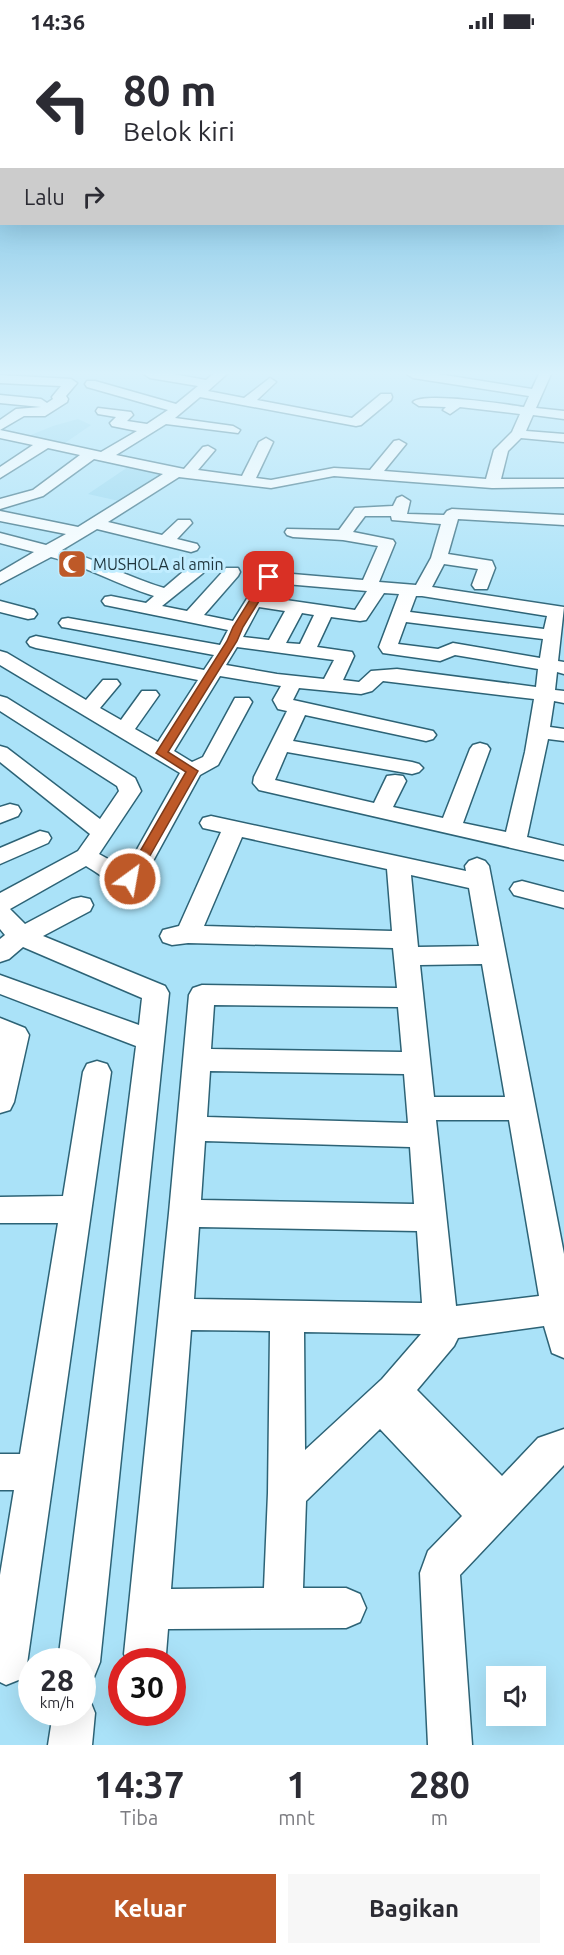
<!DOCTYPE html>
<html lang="id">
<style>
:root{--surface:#fff;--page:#f7f7f7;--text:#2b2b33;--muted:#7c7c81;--accent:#be5928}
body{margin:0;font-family:Ubuntu,sans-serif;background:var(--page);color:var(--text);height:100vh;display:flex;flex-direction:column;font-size:22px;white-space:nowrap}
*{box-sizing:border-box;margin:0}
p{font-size:20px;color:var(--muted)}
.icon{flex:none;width:33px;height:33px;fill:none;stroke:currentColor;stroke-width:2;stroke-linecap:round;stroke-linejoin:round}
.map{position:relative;height:1703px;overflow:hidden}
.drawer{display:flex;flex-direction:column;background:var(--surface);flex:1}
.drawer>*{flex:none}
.guide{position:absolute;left:0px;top:0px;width:564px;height:183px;box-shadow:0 6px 24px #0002;background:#fff;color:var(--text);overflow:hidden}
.tools{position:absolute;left:486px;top:1624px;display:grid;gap:12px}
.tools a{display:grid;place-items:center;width:60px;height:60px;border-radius:0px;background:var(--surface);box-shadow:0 6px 24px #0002;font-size:30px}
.speed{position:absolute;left:18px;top:1606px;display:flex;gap:12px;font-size:30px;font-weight:700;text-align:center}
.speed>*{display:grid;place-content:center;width:78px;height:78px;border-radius:50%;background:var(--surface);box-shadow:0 6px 24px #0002;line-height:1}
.speed small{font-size:15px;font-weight:400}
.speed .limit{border:9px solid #d22;background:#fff;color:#111}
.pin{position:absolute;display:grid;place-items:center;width:51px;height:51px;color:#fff;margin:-26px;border-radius:12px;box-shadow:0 3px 9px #0006}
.me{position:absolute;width:66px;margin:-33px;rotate:32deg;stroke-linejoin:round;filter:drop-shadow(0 0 4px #0008)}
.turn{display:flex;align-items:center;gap:21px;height:126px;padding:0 24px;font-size:27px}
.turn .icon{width:78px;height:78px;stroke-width:2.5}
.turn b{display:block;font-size:42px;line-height:51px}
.then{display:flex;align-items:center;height:57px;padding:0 24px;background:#0003;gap:12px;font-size:22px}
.eta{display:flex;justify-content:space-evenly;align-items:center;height:102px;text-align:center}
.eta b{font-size:36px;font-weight:700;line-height:42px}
.button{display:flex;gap:12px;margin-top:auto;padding:12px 24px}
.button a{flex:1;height:69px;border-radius:0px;background:var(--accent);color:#fff;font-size:24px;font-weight:700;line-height:69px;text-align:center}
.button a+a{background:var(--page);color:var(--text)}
.status{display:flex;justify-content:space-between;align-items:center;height:42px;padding:0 30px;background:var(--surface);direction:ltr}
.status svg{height:16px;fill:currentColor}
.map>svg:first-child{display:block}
</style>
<div class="status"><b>14:36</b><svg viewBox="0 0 49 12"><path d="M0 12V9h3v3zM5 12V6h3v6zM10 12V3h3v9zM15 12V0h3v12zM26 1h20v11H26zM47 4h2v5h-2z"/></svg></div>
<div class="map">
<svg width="564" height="1703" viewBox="0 0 564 1703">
<rect width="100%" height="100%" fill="#aae2f8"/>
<path fill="#95d6ef" d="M 78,377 L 91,383 L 62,403 L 26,395 L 53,384 Z
M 128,425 L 170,433 L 128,461 L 88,452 Z"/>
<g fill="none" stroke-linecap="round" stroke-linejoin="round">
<g stroke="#2d6376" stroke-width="3">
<path id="minor" d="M 144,332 L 173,332 L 206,338 L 213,332 L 227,332 L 208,349 L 244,356 L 270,336 L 276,340 L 257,358 L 352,376 L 381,352 L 391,352 L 392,355 L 391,358 L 361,383 L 356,384 L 200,355 L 175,376 L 233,384 L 240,388 L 238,391 L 166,382 L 116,413 L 184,427 L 203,405 L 208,404 L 215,408 L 198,428 L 242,434 L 259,400 L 266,396 L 273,400 L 256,436 L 271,438 L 334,426 L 370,428 L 394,399 L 399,398 L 406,402 L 384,429 L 486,437 L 494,408 L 512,390 L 520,372 L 460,365 L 450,372 L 443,368 L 446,365 L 419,364 L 413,360 C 423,350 505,362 524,365 L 529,354 L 413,336 L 407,332 L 438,332 L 532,347 L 539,332 L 551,332 L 536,366 L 564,369 L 564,377 L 533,373 L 526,389 L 564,392 L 564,400 L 521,396 L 508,409 L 501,437 L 564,437 L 564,445 L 492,446 L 334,434 L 271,446 L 179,435 L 108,480 L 162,493 L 178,478 L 190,478 L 192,481 L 177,497 L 197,502 L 199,505 L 197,508 L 191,510 L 97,487 L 62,508 C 97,517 129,536 164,546 L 191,523 L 203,523 L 205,527 L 203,531 L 162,564 L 187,569 L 226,526 L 238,526 L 240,530 L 238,534 L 204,573 L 233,579 L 263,531 L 269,530 L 363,538 L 378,504 L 343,498 L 293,495 L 287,493 L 285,490 L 287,487 L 339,488 L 355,466 L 393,464 L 397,456 L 402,454 L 410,459 L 407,472 L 444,473 L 447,469 L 452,467 L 564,473 L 564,483 L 458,477 L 448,512 L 492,519 L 495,526 L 487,547 L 475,547 L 472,543 L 478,527 L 444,522 L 432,545 L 564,565 L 558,619 L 564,620 L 564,632 L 557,630 L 555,648 L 564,649 L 564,661 L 554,659 L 550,685 L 564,687 L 564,699 L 548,697 L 527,795 L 564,804 L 564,818 L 259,748 L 253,741 L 254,735 L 287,669 L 278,667 L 273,658 L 281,644 L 220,634 L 174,709 L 192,720 L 203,715 L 235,656 L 249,656 L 252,660 L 218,723 L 200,733 L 141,841 C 115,848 108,837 86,824 L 10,867 L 25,882 L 72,857 L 81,855 L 90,857 L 93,863 L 90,869 L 43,894 L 165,944 L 169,951 L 100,1620 L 94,1635 L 82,1639 L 82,1620 L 58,1620 L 136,1004 L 0,952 L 0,933 L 139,983 L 142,956 L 23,905 L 9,917 L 0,920 L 0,897 L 5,893 L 0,887 L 0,851 L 78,809 L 90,792 L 0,720 L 0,704 L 7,706 L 100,777 L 119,749 L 117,744 L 0,669 L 0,654 L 7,656 L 135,736 L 141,749 L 99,812 L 126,827 L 180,731 L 0,623 L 0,609 L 7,611 L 86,658 L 103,638 L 117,638 L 120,642 L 100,666 L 121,678 L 142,649 L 156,649 L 159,653 L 135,687 L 158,700 L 198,638 L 36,606 L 30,604 L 27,600 L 30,596 L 36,594 L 204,628 L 214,613 L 68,586 L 62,585 L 59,581 L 62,577 L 68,576 L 220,603 L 228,588 L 105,563 L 102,559 L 105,555 L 111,554 L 146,561 L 154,554 C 118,543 86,524 51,515 L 0,542 L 0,530 L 34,510 L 0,501 L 0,491 L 46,503 L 66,492 L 0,479 L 0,469 L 78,485 L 163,432 L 94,417 L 43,454 L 0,467 L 0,457 L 33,448 L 80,413 L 48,406 L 0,436 L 0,425 L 33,403 L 0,396 L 0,378 L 16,367 L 41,365 L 0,361 L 0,353 L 41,357 L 47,361 L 53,357 L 52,355 L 61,344 L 0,341 L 0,333 L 71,337 L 77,341 L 66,354 L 68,357 L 67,360 L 45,374 L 24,374 L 0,388 L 101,410 L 137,389 L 112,384 L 110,381 L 116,375 L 98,372 L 96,369 L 98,366 L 131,370 L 133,373 L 127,379 L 147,382 L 168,368 L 87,345 L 85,342 L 87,339 L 95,339 L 176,362 L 198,344 L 150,336 ZM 365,474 L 391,474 L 392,478 L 441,482 L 431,516 L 416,543 L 379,540 L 395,501 L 393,498 L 353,490 ZM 274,541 L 367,549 L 355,568 L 265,555 ZM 384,551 L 399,552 L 379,605 L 383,611 L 440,619 L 455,613 L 538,627 L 536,645 L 397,627 L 371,629 L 359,640 L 343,638 L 354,614 L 352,610 L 317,605 L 331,575 L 360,579 L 366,578 ZM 416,554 L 422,554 L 547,574 L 544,587 L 410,570 ZM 259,565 L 285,569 L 269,598 L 243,595 ZM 302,571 L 314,573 L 300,602 L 286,601 ZM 406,580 L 543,597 L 540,616 L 453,601 L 438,607 L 398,602 ZM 237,605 L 334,618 L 324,637 L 277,632 L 226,623 ZM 383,639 L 534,657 L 525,710 L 506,790 L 463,781 L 490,707 L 487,703 L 480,701 L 473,703 L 470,707 L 443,776 L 393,765 L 406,739 L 403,734 L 395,733 L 387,734 L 374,761 L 275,738 L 287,710 L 412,732 L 419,730 L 423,726 L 419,722 L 412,720 L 293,699 L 305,673 L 426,699 L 433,697 L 436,693 L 433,689 L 293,658 L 299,646 L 361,652 L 372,649 Z
M 0,559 L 34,568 L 37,572 L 34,576 L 28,577 L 0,570 Z
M 10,762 L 18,764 L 21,769 L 18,774 L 0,781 L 0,765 Z
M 211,774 L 466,829 L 465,824 L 469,819 L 477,816 L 485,819 L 489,824 L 564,1212 L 564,1316 L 552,1311 L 544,1284 L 458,1296 L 454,1304 L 417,1348 L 502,1434 L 538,1396 L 564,1387 L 564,1423 L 460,1533 L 472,1703 L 428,1703 L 420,1531 L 428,1509 L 462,1474 L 380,1387 L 306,1459 L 303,1546 L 346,1546 L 360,1552 L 366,1566 L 360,1580 L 346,1586 L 168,1587 L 166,1612 L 162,1620 L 128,1620 L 124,1612 L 169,1171 L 189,953 L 193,946 L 202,943 L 397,946 L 393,906 L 188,901 L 172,903 L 163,900 L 160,894 L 163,888 L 179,884 L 221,790 L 203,786 L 200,781 L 203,776 ZM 242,795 L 387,827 L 392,889 L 204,884 ZM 411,833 L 469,846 L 479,904 L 418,905 ZM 482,922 L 505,1055 L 434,1055 L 420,923 ZM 214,963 L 398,965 L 402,1010 L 211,1007 ZM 210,1029 L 404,1032 L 408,1081 L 207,1075 ZM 436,1078 L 509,1078 L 539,1254 L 456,1264 ZM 205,1099 L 410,1105 L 414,1162 L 201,1158 ZM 199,1185 L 417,1189 L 422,1261 L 194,1257 ZM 191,1288 L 270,1289 L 268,1451 L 264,1546 L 171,1547 ZM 304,1290 L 421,1292 L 382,1337 L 305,1408 Z
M 40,789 L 48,791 L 51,796 L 48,801 L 0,822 L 0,806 Z
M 522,839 L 564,850 L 564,866 L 514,853 L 510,847 L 514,841 Z
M 0,976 L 25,986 L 29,993 L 14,1060 L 10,1068 L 0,1071 Z
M 97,1019 L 107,1022 L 111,1030 L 27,1622 L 21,1637 L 6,1643 L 0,1640 L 0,1533 L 14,1448 L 0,1448 L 0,1412 L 20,1412 L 58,1181 L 0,1181 L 0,1155 L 63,1154 L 83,1030 L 87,1022 Z
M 82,1653 L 89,1656 L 95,1671 L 92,1703 L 48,1703 L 53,1671 L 82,1671 Z"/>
</g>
<use href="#minor" fill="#fff" fill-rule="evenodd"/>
</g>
<linearGradient id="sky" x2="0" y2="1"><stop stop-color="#4daad8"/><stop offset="0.58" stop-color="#d9f2fc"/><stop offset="1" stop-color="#d9f2fc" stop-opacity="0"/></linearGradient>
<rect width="564" height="571" fill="url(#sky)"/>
<path fill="#be5928" stroke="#7c3a1a" stroke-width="1.5" d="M 269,532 L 274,535 L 243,585 L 237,599 L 168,710 L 198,729 L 135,840 L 126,840 L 124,837 L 186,730 L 156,711 L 227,599 L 233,585 L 264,535 Z"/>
<defs>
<g id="mosque-square" transform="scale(1.5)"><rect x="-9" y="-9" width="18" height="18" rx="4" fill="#be5928" stroke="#c1edff"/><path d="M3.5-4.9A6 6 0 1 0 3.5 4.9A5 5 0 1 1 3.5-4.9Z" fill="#fff"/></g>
</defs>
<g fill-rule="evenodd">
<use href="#mosque-square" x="72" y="522"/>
</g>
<g text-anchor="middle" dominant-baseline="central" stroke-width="6" stroke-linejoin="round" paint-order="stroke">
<g font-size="16" fill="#1f363e" stroke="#c1edff" text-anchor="start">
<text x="93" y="522">MUSHOLA al amin</text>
</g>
</g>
</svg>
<div class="tools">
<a><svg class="icon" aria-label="sound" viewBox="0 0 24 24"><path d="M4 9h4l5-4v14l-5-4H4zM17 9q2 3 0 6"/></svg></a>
</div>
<div class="speed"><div>28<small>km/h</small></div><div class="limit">30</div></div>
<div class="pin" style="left:269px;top:535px;background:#d93025"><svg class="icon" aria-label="arrive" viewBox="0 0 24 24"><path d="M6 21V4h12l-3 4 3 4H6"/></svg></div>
<svg class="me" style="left:130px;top:837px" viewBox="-20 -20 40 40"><circle r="17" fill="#be5928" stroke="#fff" stroke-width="3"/><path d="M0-11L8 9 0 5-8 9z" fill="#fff"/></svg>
<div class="guide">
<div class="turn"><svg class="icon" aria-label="left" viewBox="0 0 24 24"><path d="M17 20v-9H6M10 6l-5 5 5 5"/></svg><div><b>80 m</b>Belok kiri</div></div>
<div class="then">Lalu<svg class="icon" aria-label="right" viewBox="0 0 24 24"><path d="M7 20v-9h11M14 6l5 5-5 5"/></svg></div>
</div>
</div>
<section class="drawer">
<div class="eta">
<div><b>14:37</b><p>Tiba</p></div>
<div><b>1</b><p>mnt</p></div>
<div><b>280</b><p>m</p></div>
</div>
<div class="button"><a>Keluar</a><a>Bagikan</a></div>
</section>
